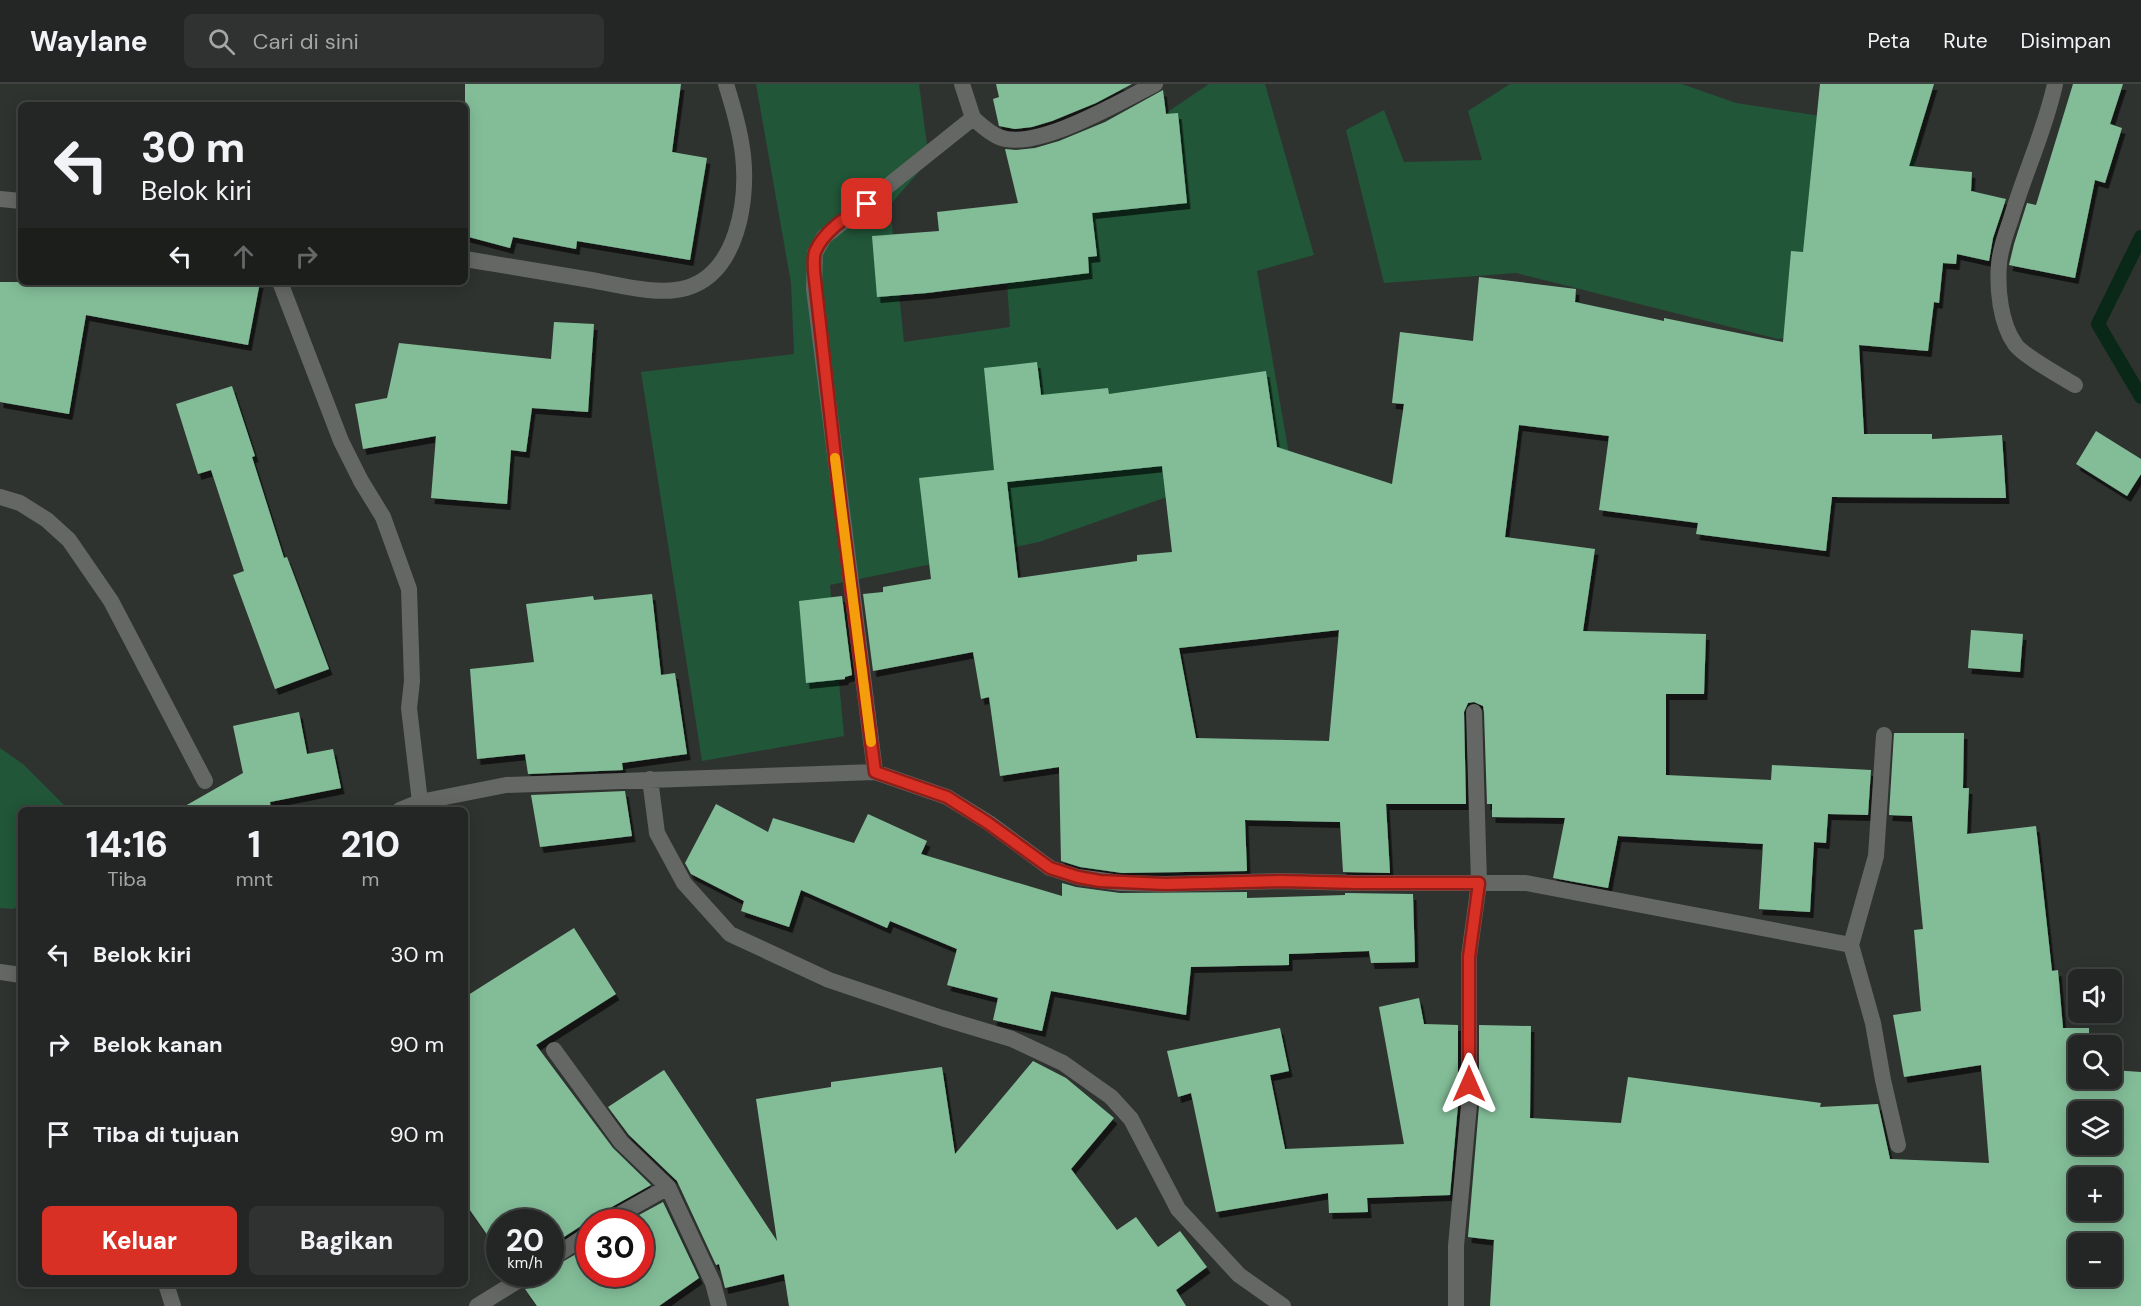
<!DOCTYPE html>
<html lang="id">
<meta charset="utf-8">
<style>
:root{--surface:#232624;--page:#2f3231;--text:#f1f3f6;--muted:#a3a5a6;--line:#404341;--accent:#d93025}
body{margin:0;font-family:"DM Sans",sans-serif;background:var(--page);color:var(--text);height:100vh;display:flex;flex-direction:column;font-size:22px;white-space:nowrap}
*{box-sizing:border-box;margin:0}
p{font-size:20px;color:var(--muted)}
.icon{flex:none;width:33px;height:33px;fill:none;stroke:currentColor;stroke-width:2;stroke-linecap:round;stroke-linejoin:round}
.map{position:relative;flex:1;overflow:hidden}
.panel{position:absolute;left:18px;top:723px;width:450px;height:480px;display:flex;flex-direction:column;background:var(--surface);border-radius:9px;box-shadow:0 3px 15px #0003,0 0 0 2px var(--line)}
.panel>*{flex:none}
.guide{position:absolute;left:18px;top:18px;width:450px;height:183px;border-radius:9px;box-shadow:0 3px 15px #0003,0 0 0 2px var(--line);background:#232624;color:var(--text);overflow:hidden}
.controls{position:absolute;left:2068px;top:885px;display:grid;gap:12px}
.controls a{display:grid;place-items:center;width:54px;height:54px;border-radius:9px;background:var(--surface);box-shadow:0 3px 15px #0003,0 0 0 2px var(--line);font-size:30px}
.speed{position:absolute;left:486px;top:1125px;display:flex;gap:12px;font-size:30px;font-weight:700;text-align:center}
.speed>*{display:grid;place-content:center;width:78px;height:78px;border-radius:50%;background:var(--surface);box-shadow:0 3px 15px #0003,0 0 0 2px var(--line);line-height:1}
.speed small{font-size:15px;font-weight:400}
.speed .limit{border:9px solid #d22;background:#fff;color:#111}
.pin{position:absolute;display:grid;place-items:center;width:51px;height:51px;color:#fff;margin:-26px;border-radius:12px;box-shadow:0 3px 9px #0006}
.me{position:absolute;width:66px;margin:-33px;rotate:0deg;stroke-linejoin:round;filter:drop-shadow(0 0 4px #0008)}
.turn{display:flex;align-items:center;gap:21px;height:126px;padding:0 24px;font-size:27px}
.turn .icon{width:78px;height:78px;stroke-width:2.5}
.turn b{display:block;font-size:42px;line-height:51px}
.lanes{display:flex;align-items:center;height:57px;padding:0 24px;background:#0003;justify-content:center;gap:30px;direction:ltr}
.lanes .off{opacity:.35}
.eta{display:flex;justify-content:space-evenly;align-items:center;height:102px;text-align:center}
.eta b{font-size:36px;font-weight:800;line-height:42px}
.cta{display:flex;gap:12px;margin-top:auto;padding:12px 24px}
.cta a{flex:1;height:69px;border-radius:9px;background:var(--accent);color:#fff;font-size:24px;font-weight:800;line-height:69px;text-align:center}
.cta a+a{background:var(--page);color:var(--text)}
ul{padding:0;list-style:none}
li{display:flex;align-items:center;gap:18px;height:90px;padding:0 24px}
li div{flex:1}
li b{display:block;font-size:22px}
li em{font-style:normal}
header{display:flex;align-items:center;gap:36px;box-sizing:border-box;height:84px;padding:0 30px;background:var(--surface);border-bottom:2px solid var(--line)}
header strong{font-size:28px}
nav{display:flex;gap:33px;margin-inline-start:auto;font-size:21px}
.search{width:420px;height:54px;background:var(--page);display:flex;align-items:center;gap:15px;box-sizing:border-box;padding:0 21px;border-radius:9px;color:var(--muted);font-size:22px}
.map>svg:first-child{display:block}
</style>
<header>
<strong>Waylane</strong>
<div class="search"><svg class="icon" aria-label="search" viewBox="0 0 24 24"><circle cx="10" cy="10" r="6"/><path d="M15 15l6 6"/></svg>Cari di sini</div>
<nav><a>Peta</a><a>Rute</a><a>Disimpan</a></nav>
</header>
<div class="map">
<svg width="2141" height="1222" viewBox="0 0 2141 1222">
<defs>
<filter id="shadow"><feDropShadow dx="3.5" dy="6" stdDeviation="0" flood-color="#0009"/></filter>
</defs>
<rect width="100%" height="100%" fill="#2f3330"/>
<path fill="#215638" d="M 756,0 L 919,0 L 929,76 L 890,121 L 904,258 L 1010,243 L 1003,139 L 1209,0 L 1265,0 L 1314,171 L 1257,187 L 1289,370 L 1039,458 L 830,501 L 844,652 L 702,677 L 641,288 L 794,270 L 791,199 Z
M 1510,0 L 1682,0 L 1736,19 L 1919,47 L 1900,216 L 1836,246 L 1778,255 L 1516,189 L 1384,199 L 1346,46 L 1384,26 L 1404,78 L 1482,76 L 1468,27 Z
M 0,664 L 23,680 L 69,726 L 21,726 L 21,823 L 12,825 L 0,824 Z"/>
<g fill="none" stroke-linecap="round" stroke-linejoin="round">
<path stroke="#092817" stroke-width="14" d="M 2141,153 L 2098,240 L 2141,313"/>
</g>
<path fill="#83bd98" fill-rule="evenodd" filter="url(#shadow)" d="M 465,0 L 681,0 L 672,68 L 707,74 L 690,176 L 577,157 L 576,165 L 513,153 L 510,164 L 465,152 Z
M 996,0 L 1132,0 L 1096,19 L 1052,37 L 1032,43 L 1015,45 L 999,42 L 993,15 L 999,13 Z
M 1820,0 L 1934,0 L 1909,82 L 1972,88 L 1971,107 L 2006,115 L 1993,154 L 1989,177 L 1957,170 L 1956,180 L 1943,179 L 1939,219 L 1934,218 L 1928,267 L 1859,261 L 1864,350 L 1932,350 L 1932,355 L 2002,351 L 2006,414 L 1832,413 L 1826,467 L 1696,450 L 1698,439 L 1599,426 L 1609,352 L 1519,341 L 1505,453 L 1595,465 L 1583,547 L 1706,550 L 1704,610 L 1666,610 L 1666,691 L 1771,696 L 1772,681 L 1871,686 L 1868,731 L 1828,730 L 1826,759 L 1814,758 L 1810,828 L 1759,825 L 1763,760 L 1618,752 L 1608,804 L 1553,794 L 1565,734 L 1492,733 L 1492,720 L 1487,720 L 1484,628 L 1483,622 L 1474,618 L 1468,619 L 1464,628 L 1466,720 L 1386,720 L 1390,789 L 1343,788 L 1340,738 L 1245,736 L 1247,787 L 1122,789 L 1080,783 L 1061,777 L 1059,683 L 1000,692 L 989,613 L 981,615 L 973,568 L 873,587 L 863,510 L 883,508 L 883,503 L 931,495 L 919,394 L 994,386 L 984,284 L 1037,278 L 1041,311 L 1108,304 L 1109,310 L 1266,287 L 1277,363 L 1392,400 L 1404,320 L 1392,319 L 1400,248 L 1473,257 L 1479,193 L 1576,205 L 1575,218 L 1664,237 L 1664,234 L 1783,258 L 1791,167 L 1803,168 ZM 1162,382 L 1172,468 L 1137,471 L 1137,477 L 1018,494 L 1007,398 ZM 1339,546 L 1329,657 L 1196,654 L 1179,564 Z
M 2073,0 L 2123,0 L 2110,40 L 2122,44 L 2105,99 L 2095,96 L 2075,194 L 2009,181 L 2014,160 L 2027,119 L 2036,121 Z
M 1163,6 L 1166,30 L 1178,29 L 1187,119 L 1092,129 L 1097,172 L 1088,173 L 1089,189 L 927,209 L 877,213 L 872,152 L 939,147 L 937,128 L 1018,119 L 1005,65 L 1016,66 L 1035,64 L 1059,57 L 1105,38 Z
M 0,198 L 260,198 L 248,261 L 86,231 L 69,330 L 0,318 Z
M 554,238 L 594,240 L 588,328 L 532,324 L 526,368 L 511,366 L 507,420 L 431,414 L 436,352 L 363,365 L 355,320 L 387,314 L 399,259 L 551,275 Z
M 232,302 L 255,372 L 252,373 L 284,474 L 287,473 L 329,585 L 275,605 L 233,491 L 244,487 L 211,386 L 198,390 L 176,320 Z
M 2096,347 L 2141,375 L 2141,390 L 2127,412 L 2076,380 Z
M 652,510 L 661,591 L 675,589 L 687,670 L 622,679 L 623,686 L 528,690 L 525,670 L 477,675 L 470,585 L 534,578 L 526,520 L 593,512 L 594,516 Z
M 842,512 L 852,591 L 845,593 L 845,595 L 806,599 L 799,517 Z
M 1971,546 L 2023,550 L 2020,588 L 1968,584 Z
M 299,628 L 307,670 L 333,665 L 341,704 L 270,718 L 271,726 L 178,726 L 243,689 L 233,642 Z
M 1894,649 L 1964,649 L 1963,704 L 1969,704 L 1967,750 L 2036,742 L 2052,887 L 2058,886 L 2063,944 L 2089,944 L 2089,962 L 2079,962 L 2079,994 L 2112,994 L 2112,986 L 2141,988 L 2141,1222 L 1490,1222 L 1494,1156 L 1468,1153 L 1479,1022 L 1479,941 L 1531,942 L 1530,1034 L 1621,1039 L 1628,993 L 1821,1019 L 1820,1023 L 1878,1020 L 1890,1075 L 1989,1079 L 1981,981 L 1904,993 L 1893,931 L 1921,927 L 1914,846 L 1923,845 L 1912,732 L 1889,731 ZM 2079,1028 L 2112,1028 L 2112,1060 L 2079,1060 ZM 2079,1094 L 2112,1094 L 2112,1126 L 2079,1126 ZM 2079,1160 L 2112,1160 L 2112,1192 L 2079,1192 Z
M 625,707 L 632,752 L 540,763 L 531,711 Z
M 716,720 L 768,748 L 773,734 L 854,759 L 868,730 L 927,757 L 921,770 L 1062,812 L 1062,799 L 1076,803 L 1120,809 L 1247,808 L 1247,814 L 1345,811 L 1345,809 L 1413,810 L 1415,878 L 1371,879 L 1369,867 L 1289,870 L 1289,881 L 1191,883 L 1186,931 L 1051,907 L 1042,947 L 993,936 L 998,914 L 947,901 L 957,865 L 890,837 L 887,844 L 801,806 L 789,843 L 741,827 L 744,817 L 691,790 L 685,779 Z
M 574,844 L 616,910 L 536,961 L 613,1064 L 651,1101 L 601,1129 L 597,1133 L 596,1138 L 584,1140 L 550,1162 L 550,1138 L 500,1138 L 500,1169 L 465,1119 L 465,913 Z
M 1419,914 L 1424,940 L 1458,941 L 1458,1021 L 1450,1111 L 1367,1114 L 1368,1128 L 1329,1129 L 1328,1109 L 1216,1128 L 1191,1009 L 1178,1013 L 1167,967 L 1280,944 L 1289,987 L 1270,991 L 1285,1065 L 1404,1060 L 1379,923 Z
M 1033,977 L 1066,994 L 1114,1034 L 1071,1085 L 1117,1146 L 1136,1133 L 1158,1163 L 1180,1147 L 1207,1183 L 1176,1206 L 1186,1222 L 789,1222 L 784,1190 L 725,1204 L 719,1180 L 716,1181 L 677,1097 L 629,1051 L 608,1023 L 664,986 L 777,1157 L 756,1015 L 831,1003 L 831,998 L 942,983 L 955,1070 Z
M 663,1118 L 699,1194 L 659,1222 L 537,1222 L 525,1205 L 535,1199 L 539,1190 L 550,1190 L 550,1185 L 590,1162 L 590,1190 L 640,1190 L 640,1138 L 626,1138 Z"/>
<g fill="none" stroke-linecap="round" stroke-linejoin="round">
<path stroke="#656765" stroke-width="16" d="M 2055,0 C 2045,47 2024,90 2011,135 C 2006,149 2000,165 1999,180 C 1997,204 2000,239 2015,260 C 2022,271 2062,293 2075,301
M 973,34 C 981,41 989,49 999,53 C 1036,68 1121,17 1155,0
M 0,115 L 21,117
M 465,175 C 507,182 549,189 591,196 C 619,201 659,212 686,204 C 738,189 748,116 743,71 C 740,46 733,23 726,0
M 280,198 L 341,357 L 361,397 L 383,433 L 409,505 L 412,597 L 409,624 L 420,718
M 0,413 L 20,419 L 47,436 L 69,456 L 111,517 L 205,697
M 1884,651 L 1876,772 L 1851,861 L 1873,939 L 1883,996 L 1898,1061
M 875,688 L 814,205 L 815,169 L 824,153 L 973,34 L 962,0
M 650,695 L 657,749 L 684,799 L 730,850 L 829,896 L 942,934 L 1012,955 L 1063,979 L 1111,1013 L 1131,1035 L 1178,1125 L 1239,1191 L 1283,1222
M 400,726 L 420,718 L 506,701 L 875,688 L 947,713 L 989,739 L 1050,784 L 1078,793 L 1121,799 L 1165,800 L 1281,797 L 1356,799 L 1526,799 L 1851,861
M 0,888 L 21,891
M 554,966 L 621,1058 L 668,1103 L 713,1199 L 719,1222
M 606,1138 L 668,1103
M 550,1175 L 590,1149
M 166,1200 L 173,1222
M 477,1222 L 529,1190
M 1456,1222 L 1456,1162 L 1469,1021 L 1469,872 L 1479,799 L 1474,628"/>
</g>
<g fill="none" stroke-linecap="round" stroke-linejoin="round">
<g stroke="#8d1f18" stroke-width="15">
<path id="route" d="M 867,120 C 848,132 824,146 815,168 C 813,174 814,181 814,187 L 841,426 L 875,688 L 947,713 L 988,739 L 1050,784 L 1078,793 L 1100,797 L 1165,800 L 1281,797 L 1356,799 L 1479,799 L 1469,873 L 1469,1000"/>
</g>
<use href="#route" stroke="#d93025" stroke-width="10"/>
<path stroke="#f59e0b" stroke-width="10" d="M 835,374 L 871,658"/>
</g>
</svg>
<div class="controls">
<a><svg class="icon" aria-label="sound" viewBox="0 0 24 24"><path d="M4 9h4l5-4v14l-5-4H4zM17 9q2 3 0 6"/></svg></a>
<a><svg class="icon" aria-label="search" viewBox="0 0 24 24"><circle cx="10" cy="10" r="6"/><path d="M15 15l6 6"/></svg></a>
<a><svg class="icon" aria-label="layers" viewBox="0 0 24 24"><path d="M12 4l9 5-9 5-9-5zM3 14l9 5 9-5"/></svg></a>
<a>+</a>
<a>−</a>
</div>
<div class="speed"><div>20<small>km/h</small></div><div class="limit">30</div></div>
<div class="pin" style="left:867px;top:120px;background:#d93025"><svg class="icon" aria-label="arrive" viewBox="0 0 24 24"><path d="M6 21V4h12l-3 4 3 4H6"/></svg></div>
<svg class="me" style="left:1469px;top:1000px" viewBox="-20 -20 40 40"><path d="M0-17L14 15 0 8-14 15z" fill="#d93025" stroke="#fff" stroke-width="4"/></svg>
<div class="guide">
<div class="turn"><svg class="icon" aria-label="left" viewBox="0 0 24 24"><path d="M17 20v-9H6M10 6l-5 5 5 5"/></svg><div><b>30 m</b>Belok kiri</div></div>
<div class="lanes"><svg class="icon" aria-label="left" viewBox="0 0 24 24"><path d="M17 20v-9H6M10 6l-5 5 5 5"/></svg><svg class="icon off" aria-label="ahead" viewBox="0 0 24 24"><path d="M12 20V5M6 11l6-6 6 6"/></svg><svg class="icon off" aria-label="right" viewBox="0 0 24 24"><path d="M7 20v-9h11M14 6l5 5-5 5"/></svg></div>
</div>
<section class="panel">
<div class="eta">
<div><b>14:16</b><p>Tiba</p></div>
<div><b>1</b><p>mnt</p></div>
<div><b>210</b><p>m</p></div>
</div>
<ul>
<li><svg class="icon" aria-label="left" viewBox="0 0 24 24"><path d="M17 20v-9H6M10 6l-5 5 5 5"/></svg><div><b>Belok kiri</b></div><em>30 m</em></li>
<li><svg class="icon" aria-label="right" viewBox="0 0 24 24"><path d="M7 20v-9h11M14 6l5 5-5 5"/></svg><div><b>Belok kanan</b></div><em>90 m</em></li>
<li><svg class="icon" aria-label="arrive" viewBox="0 0 24 24"><path d="M6 21V4h12l-3 4 3 4H6"/></svg><div><b>Tiba di tujuan</b></div><em>90 m</em></li>
</ul>
<div class="cta"><a>Keluar</a><a>Bagikan</a></div>
</section>
</div>
